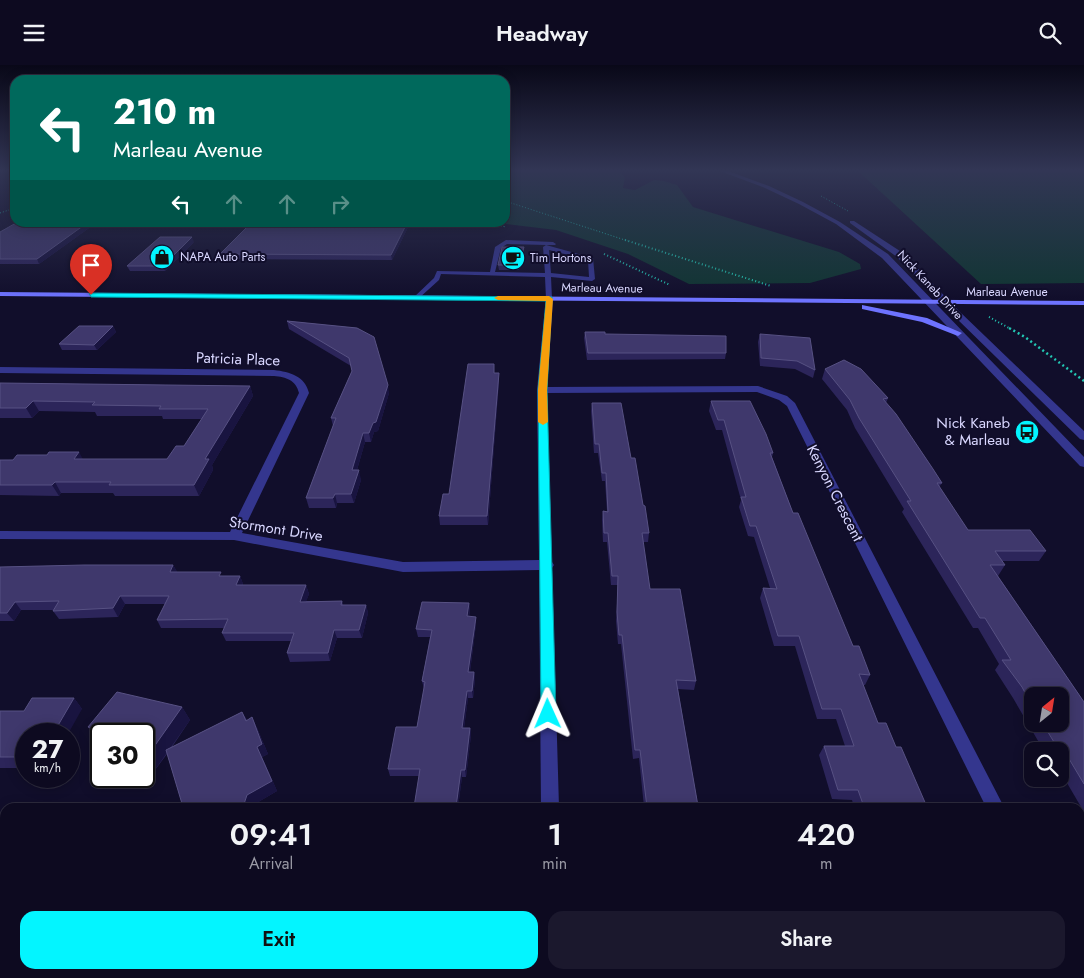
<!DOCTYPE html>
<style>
:root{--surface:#0d0a20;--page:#1b182d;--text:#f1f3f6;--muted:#9a9aa5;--line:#2d2b3e;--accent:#03f5ff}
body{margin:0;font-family:Jost,sans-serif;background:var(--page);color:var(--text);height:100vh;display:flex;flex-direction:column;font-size:19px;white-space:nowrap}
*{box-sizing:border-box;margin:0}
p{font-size:16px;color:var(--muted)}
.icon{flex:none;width:28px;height:28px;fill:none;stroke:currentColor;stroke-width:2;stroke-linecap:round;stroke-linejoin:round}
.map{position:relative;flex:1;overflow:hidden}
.details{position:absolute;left:0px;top:738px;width:1085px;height:176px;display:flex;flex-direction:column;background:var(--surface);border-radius:15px 15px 0 0;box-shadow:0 2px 12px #0003,0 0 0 1px var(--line)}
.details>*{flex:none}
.banner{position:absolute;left:10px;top:10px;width:500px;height:152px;border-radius:15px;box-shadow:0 2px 12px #0003,0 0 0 1px var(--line);background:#00695c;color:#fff;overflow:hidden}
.needle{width:32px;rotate:30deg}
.buttons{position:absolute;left:1024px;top:622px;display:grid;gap:10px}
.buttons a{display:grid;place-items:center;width:45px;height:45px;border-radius:10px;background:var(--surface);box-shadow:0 2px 12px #0003,0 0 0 1px var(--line);font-size:25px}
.speed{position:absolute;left:15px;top:658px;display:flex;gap:10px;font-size:25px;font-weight:700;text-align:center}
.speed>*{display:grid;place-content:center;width:65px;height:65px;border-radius:50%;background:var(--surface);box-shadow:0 2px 12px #0003,0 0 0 1px var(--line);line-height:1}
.speed small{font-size:12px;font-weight:400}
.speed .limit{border:2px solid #111;border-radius:8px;background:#fff;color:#111}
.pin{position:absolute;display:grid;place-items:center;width:42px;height:42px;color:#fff;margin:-51px -21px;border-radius:50% 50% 50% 0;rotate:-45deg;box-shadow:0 0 5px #0007}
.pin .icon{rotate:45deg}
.me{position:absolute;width:55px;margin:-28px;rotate:359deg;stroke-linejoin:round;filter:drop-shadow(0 0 4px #0008)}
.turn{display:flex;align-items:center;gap:18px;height:105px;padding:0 20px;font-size:22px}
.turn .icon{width:65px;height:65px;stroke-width:2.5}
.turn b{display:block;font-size:35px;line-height:42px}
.lanes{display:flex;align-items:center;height:48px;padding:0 20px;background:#0003;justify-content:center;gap:25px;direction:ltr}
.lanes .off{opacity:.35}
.eta{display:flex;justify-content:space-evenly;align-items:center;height:85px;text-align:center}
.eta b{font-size:30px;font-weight:600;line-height:35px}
.button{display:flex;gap:10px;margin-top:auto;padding:10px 20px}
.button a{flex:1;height:58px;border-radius:15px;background:var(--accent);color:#111;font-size:20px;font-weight:600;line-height:58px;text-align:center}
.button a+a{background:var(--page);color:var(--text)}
header{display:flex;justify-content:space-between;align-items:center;height:65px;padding:0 20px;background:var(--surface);font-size:22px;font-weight:600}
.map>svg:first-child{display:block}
</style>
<header><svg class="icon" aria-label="menu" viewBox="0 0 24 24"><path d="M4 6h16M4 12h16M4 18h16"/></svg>Headway<svg class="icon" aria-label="search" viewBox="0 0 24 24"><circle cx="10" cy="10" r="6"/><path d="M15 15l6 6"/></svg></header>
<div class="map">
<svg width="1084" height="913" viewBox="0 0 1084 913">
<rect width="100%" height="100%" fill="#110e2b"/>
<path fill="#103532" d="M 505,106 L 620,106 L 625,113 L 623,123 L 635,125 L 654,115 L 664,116 L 677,120 L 693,142 L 839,187 L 860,199 L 861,204 L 810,218 L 689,219 L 628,189 L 556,165 L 506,159 Z
M 858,106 L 1084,106 L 1084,218 L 981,219 Z"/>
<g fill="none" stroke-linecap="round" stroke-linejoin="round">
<path stroke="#23c8b4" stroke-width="1" stroke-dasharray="1 2" stroke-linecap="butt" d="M 821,131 L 848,146
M 505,136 L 628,176
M 0,148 L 15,143
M 489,158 L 506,162"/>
<path stroke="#23c8b4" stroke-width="2" stroke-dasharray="1 2.5" stroke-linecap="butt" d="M 625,175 L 771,221
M 604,189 L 670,220
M 989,252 L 1011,264"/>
<path stroke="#23c8b4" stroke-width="2.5" stroke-dasharray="2 3" stroke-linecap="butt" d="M 1009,263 L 1025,272 L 1084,316"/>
<path fill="#34368e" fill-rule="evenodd" d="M 506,175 L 553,177 L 556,179 L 555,180 L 546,180 L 593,193 L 595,214 L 592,216 L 551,212 L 552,234 L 549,236 L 546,234 L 545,212 L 441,209 L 439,215 L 418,234 L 413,233 L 434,213 L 437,206 L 490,207 L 495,182 ZM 507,179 L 546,180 L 543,182 L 545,208 L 495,207 L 501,183 ZM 549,185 L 588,195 L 589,212 L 551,208 Z"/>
<path fill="#34368e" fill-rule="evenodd" d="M 546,232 L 553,234 L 547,322 L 758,321 L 787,331 L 795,338 L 1004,742 L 986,742 L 787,341 L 779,335 L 757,327 L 547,328 L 552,497 L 554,500 L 552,503 L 559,742 L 541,742 L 539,505 L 403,507 L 234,475 L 0,474 L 0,466 L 230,467 L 299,328 C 296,315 286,312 274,311 L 0,308 L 0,302 L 274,305 C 290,307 305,311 309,328 L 242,468 L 403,497 L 539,495 L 537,325 Z
M 0,776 L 5,776 L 5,796 L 0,796 Z
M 1080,899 L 1084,900 L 1084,913 L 1070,913 L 1068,909 L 1080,909 Z
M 15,909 L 37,909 L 35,913 L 13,913 Z
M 541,909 L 563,909 L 563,913 L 541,913 Z"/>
<path fill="#34368e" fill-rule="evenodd" d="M 720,106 L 728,106 L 769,121 L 803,137 L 840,157 L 888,189 L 1084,392 L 1084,402 L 1080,401 L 882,193 L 836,159 L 799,139 L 765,123 Z
M 850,156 L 854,156 L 903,188 L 960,247 L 1084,366 L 1084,375 L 1080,374 L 954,251 L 897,192 L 850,158 Z"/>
<path fill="#6e73ff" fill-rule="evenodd" d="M 0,227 L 1084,236 L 1084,240 L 0,231 Z
M 862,240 L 927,253 L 962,268 L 958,271 L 922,257 L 862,244 Z"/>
</g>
<path fill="#2c255a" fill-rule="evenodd" d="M 96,158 L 39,199 L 0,199 L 0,167 Z
M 410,158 L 392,195 L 222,194 L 220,189 Z
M 194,177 L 165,206 L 130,206 L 127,201 Z
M 524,182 L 524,187 L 519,205 L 499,205 L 498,200 Z
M 287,256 L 357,263 L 389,328 L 378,366 L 374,367 L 371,377 L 365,377 L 357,405 L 361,415 L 354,438 L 337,438 L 336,443 L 309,443 L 306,433 L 333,361 L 331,353 L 352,306 L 351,301 L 289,264 Z
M 113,261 L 116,267 L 97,285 L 62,285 L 59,279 Z
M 585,267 L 605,269 L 726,288 L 725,294 L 587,295 L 584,273 Z
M 760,269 L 815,305 L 813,313 L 795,304 L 760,301 L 758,277 Z
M 825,304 L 888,333 L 886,338 L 942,418 L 939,422 L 968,465 L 1046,486 L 1039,496 L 1002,496 L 1005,500 L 998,511 L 1084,637 L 1084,747 L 1060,706 L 1060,686 L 1044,686 L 1013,633 L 995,605 L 999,599 L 978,563 L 973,563 L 902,447 L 904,444 L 855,363 L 847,345 L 822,314 ZM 1032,631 L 1060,659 L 1032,659 Z
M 495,308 L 499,316 L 488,460 L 440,460 L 439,451 L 449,429 Z
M 0,318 L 250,321 L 253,331 L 212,400 L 213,405 L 199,431 L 115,431 L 113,428 L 61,428 L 59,431 L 0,430 L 0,395 L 83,394 L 167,394 L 184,381 L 202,354 L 163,354 L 162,351 L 97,351 L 95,347 L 39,346 L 32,353 L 0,353 Z
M 711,336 L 773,388 L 772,392 L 793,448 L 853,581 L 870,610 L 865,620 L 863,620 L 878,658 L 896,682 L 927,742 L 854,742 L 852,735 L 832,734 L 819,690 L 824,681 L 845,681 L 836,654 L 817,654 L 795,581 L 774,581 L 760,533 L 763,523 L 770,523 L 754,472 L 748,471 L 739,442 L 741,435 L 722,365 L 716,365 L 709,346 Z
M 592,338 L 631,393 L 649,468 L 648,477 L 643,477 L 650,524 L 696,616 L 694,625 L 678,624 L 698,741 L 703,742 L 644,742 L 639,693 L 633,694 L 621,579 L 618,579 L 616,556 L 618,520 L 611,520 L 607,477 L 603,477 L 602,455 L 603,446 L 607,446 L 605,416 L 602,416 L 598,388 L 594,388 L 591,346 Z
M 173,500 L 177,507 L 223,511 L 240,511 L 243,519 L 243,520 L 306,520 L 309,529 L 306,536 L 342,536 L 343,540 L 366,540 L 368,548 L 362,573 L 337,573 L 330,596 L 290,597 L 287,588 L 291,576 L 226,576 L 222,568 L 224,563 L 161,563 L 157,555 L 165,539 L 125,539 L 118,552 L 59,554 L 53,546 L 53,545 L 21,545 L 14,556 L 0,556 L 0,502 Z
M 469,538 L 470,546 L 469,551 L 476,552 L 476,559 L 470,607 L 474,607 L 475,614 L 473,633 L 468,633 L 464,663 L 470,663 L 471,670 L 466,712 L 462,712 L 458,742 L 414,742 L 419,711 L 390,711 L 388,704 L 417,662 L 424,624 L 422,616 L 430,572 L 418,572 L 416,564 Z
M 74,633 L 82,644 L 26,669 L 26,703 L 0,703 L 0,646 L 24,646 Z
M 182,642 L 190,655 L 172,682 L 242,647 L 247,655 L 252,652 L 257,663 L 268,689 L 262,692 L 277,726 L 253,740 L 252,742 L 183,742 L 167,689 L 152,709 L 144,707 L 144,669 L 101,669 L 101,677 L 100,675 L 98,675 L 88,662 Z
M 654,909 L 755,909 L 752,913 L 660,913 L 660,912 L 654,912 Z
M 919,909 L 999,909 L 1001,913 L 921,913 Z"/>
<path fill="#191440" d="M 87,158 L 96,158 L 39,199 L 37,194 Z
M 407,158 L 410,158 L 392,195 L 391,190 Z
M 192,172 L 194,177 L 165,206 L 163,201 Z
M 524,182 L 524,187 L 519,205 L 519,200 Z
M 113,261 L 116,267 L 97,285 L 94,280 Z
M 499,308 L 499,316 L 488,460 L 487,451 Z
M 388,320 L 389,328 L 378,366 L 374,367 L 371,377 L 369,368 Z
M 250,321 L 253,331 L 212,400 L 213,405 L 199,431 L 194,420 L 205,394 Z
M 33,336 L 39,346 L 32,353 L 26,343 Z
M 363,368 L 365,377 L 354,415 L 352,405 Z
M 79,387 L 85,398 L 74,394 Z
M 359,405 L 361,415 L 354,438 L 351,429 Z
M 55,417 L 61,428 L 59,431 L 52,420 Z
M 335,429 L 337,438 L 336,443 L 333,433 Z
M 173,500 L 178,508 L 170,507 Z
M 240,511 L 243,519 L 239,528 L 236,520 Z
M 306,520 L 309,529 L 303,545 L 300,537 Z
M 120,531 L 125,539 L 118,552 L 113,543 Z
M 15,537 L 21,545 L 14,556 L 7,548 Z
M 469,538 L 470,546 L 468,559 L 467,551 Z
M 366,540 L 368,548 L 362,573 L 359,565 Z
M 476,552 L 476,559 L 469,614 L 468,607 Z
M 334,565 L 337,573 L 330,596 L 328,588 Z
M 474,607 L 475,614 L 473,633 L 472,626 Z
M 467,626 L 468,633 L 463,670 L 462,663 Z
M 74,633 L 82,644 L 68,669 L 53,669 Z
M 182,642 L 190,655 L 152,709 L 144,698 L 144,696 Z
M 252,652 L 257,663 L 268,689 L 262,692 L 277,726 L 253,740 L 252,742 L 243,742 L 257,682 Z
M 470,663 L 471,670 L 466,712 L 465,705 Z
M 461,705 L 462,712 L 458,742 L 456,742 Z
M 198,909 L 208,909 L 207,913 L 197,913 Z
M 433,909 L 436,909 L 435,913 L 432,913 Z"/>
<path fill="#3f386c" stroke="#575183" d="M 16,158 L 87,158 L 37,194 L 0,194 L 0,167 Z
M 251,158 L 407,158 L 391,190 L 220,189 Z
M 160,172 L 192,172 L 163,201 L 127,201 Z
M 502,182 L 524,182 L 519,200 L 498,200 Z
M 287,256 L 357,263 L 374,272 L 388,320 L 376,357 L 373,358 L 369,368 L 363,368 L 352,405 L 359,405 L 351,429 L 335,429 L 333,433 L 306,433 L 336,353 L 331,353 L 352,306 L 349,293 Z
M 79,261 L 113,261 L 94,280 L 59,279 Z
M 585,267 L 605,267 L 605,269 L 726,271 L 726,288 L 588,288 Z
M 760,269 L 810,273 L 815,305 L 797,296 L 761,293 Z
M 844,295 L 861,304 L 888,333 L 883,334 L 896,349 L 933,404 L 942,418 L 937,418 L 968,465 L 1030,465 L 1046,486 L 995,486 L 1005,500 L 990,500 L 1084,637 L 1084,719 L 1062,682 L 1057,682 L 1043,659 L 1060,659 L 1060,631 L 1032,631 L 1032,641 L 1022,622 L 1002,595 L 1011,595 L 985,553 L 980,553 L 907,436 L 911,436 L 859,353 L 850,335 L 825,304 Z
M 468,299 L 494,299 L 494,308 L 499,308 L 487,451 L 439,451 L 443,429 L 449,429 Z
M 0,318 L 250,321 L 205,394 L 209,394 L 194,420 L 109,420 L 111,417 L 55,417 L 52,420 L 0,420 L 0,395 L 13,395 L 17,390 L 47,390 L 49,387 L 79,387 L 74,394 L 167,394 L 176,381 L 184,381 L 208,344 L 159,344 L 161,341 L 92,340 L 95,337 L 33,336 L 26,343 L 0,343 Z
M 711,336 L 750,336 L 766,369 L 773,388 L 770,388 L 793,448 L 798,448 L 853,581 L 859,581 L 870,610 L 859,609 L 878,658 L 886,658 L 896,682 L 901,682 L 927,742 L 864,742 L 858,725 L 838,725 L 824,681 L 854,681 L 841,644 L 822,644 L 799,571 L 778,571 L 763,523 L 777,524 L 756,461 L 750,461 L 741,432 L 746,432 L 724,355 L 718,355 Z
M 592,338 L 621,338 L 631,393 L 635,393 L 643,440 L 645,441 L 649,468 L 642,468 L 650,524 L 680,524 L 696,616 L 676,615 L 698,741 L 702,741 L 703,742 L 647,742 L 640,685 L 635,685 L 622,570 L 619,570 L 617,547 L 618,511 L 612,511 L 608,468 L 604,468 L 603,446 L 608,447 L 606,408 L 602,408 L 599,379 L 595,379 Z
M 84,500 L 173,500 L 170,507 L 221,507 L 219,511 L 240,511 L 236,520 L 306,520 L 300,537 L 342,536 L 341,540 L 366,540 L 359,565 L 334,565 L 328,588 L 287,588 L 294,568 L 222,568 L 228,554 L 157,555 L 169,531 L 120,531 L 113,543 L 53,546 L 59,536 L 15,537 L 7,548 L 0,548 L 0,502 Z
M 422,537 L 469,538 L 467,551 L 476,552 L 468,607 L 474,607 L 472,626 L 467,626 L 462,663 L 470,663 L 465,705 L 461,705 L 456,742 L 414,742 L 420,704 L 388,704 L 396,662 L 417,662 L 425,617 L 422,616 L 432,565 L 416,564 Z
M 117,627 L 182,642 L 144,696 L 144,669 L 101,669 L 104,666 L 88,662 Z
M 32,633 L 74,633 L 53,669 L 26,669 L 26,692 L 0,692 L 0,646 L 24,646 Z
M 242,647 L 246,656 L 252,652 L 262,679 L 257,682 L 272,716 L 247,730 L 243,742 L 183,742 L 166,685 Z
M 122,909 L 198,909 L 197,913 L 120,913 Z
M 349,909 L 433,909 L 432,913 L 348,913 Z
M 662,909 L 718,909 L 719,913 L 663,913 Z
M 930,909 L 999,909 L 1001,913 L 932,913 Z"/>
<linearGradient id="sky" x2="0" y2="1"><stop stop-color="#090818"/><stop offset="0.45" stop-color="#323655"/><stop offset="1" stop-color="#323655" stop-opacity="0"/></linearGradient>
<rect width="1084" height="234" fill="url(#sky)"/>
<path fill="#03f5ff" stroke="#029fa6" d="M 89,228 L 552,232 L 547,325 L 556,649 L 554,654 L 548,656 L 543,654 L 541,649 L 538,325 L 546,236 L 91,232 Z"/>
<path fill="#f59e0b" d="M 549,231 L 553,234 L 547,325 L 548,357 L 543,360 L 538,357 L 538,325 L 546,236 L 498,235 L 494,233 L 498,231 Z"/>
<defs>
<g id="shop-disc" transform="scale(1.25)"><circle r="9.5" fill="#03f5ff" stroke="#110e2b"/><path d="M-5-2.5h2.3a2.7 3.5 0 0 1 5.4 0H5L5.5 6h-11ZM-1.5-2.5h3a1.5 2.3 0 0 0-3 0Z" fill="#111"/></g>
<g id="cafe-disc" transform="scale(1.25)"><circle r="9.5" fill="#03f5ff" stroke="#110e2b"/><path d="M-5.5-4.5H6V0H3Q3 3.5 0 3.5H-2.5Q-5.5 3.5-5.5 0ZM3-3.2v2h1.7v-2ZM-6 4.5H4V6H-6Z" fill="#111"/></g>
<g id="bus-disc" transform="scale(1.25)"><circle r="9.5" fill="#03f5ff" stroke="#110e2b"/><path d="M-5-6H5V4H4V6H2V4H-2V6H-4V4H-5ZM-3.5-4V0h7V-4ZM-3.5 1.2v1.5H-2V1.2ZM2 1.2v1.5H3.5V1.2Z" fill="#111"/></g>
</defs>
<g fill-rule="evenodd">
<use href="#shop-disc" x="162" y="192"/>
<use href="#cafe-disc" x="513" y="193"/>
<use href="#bus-disc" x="1027" y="367"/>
</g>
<g text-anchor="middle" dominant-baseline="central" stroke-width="4" stroke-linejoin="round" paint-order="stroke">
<g font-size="12" fill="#d9d7ff" stroke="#110e2b" text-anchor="start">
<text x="180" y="192">NAPA Auto Parts</text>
<text x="530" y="193">Tim Hortons</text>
</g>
<g font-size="12" fill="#d9d7ff" stroke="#110e2b">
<text transform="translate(930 220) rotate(47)">Nick Kaneb Drive</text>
<text transform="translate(602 223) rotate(1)">Marleau Avenue</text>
<text x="1007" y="227">Marleau Avenue</text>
</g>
<g font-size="15" fill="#d9d7ff" stroke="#110e2b">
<text transform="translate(238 294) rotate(2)">Patricia Place</text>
<text transform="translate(835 428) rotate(63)">Kenyon Crescent</text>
<text transform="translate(276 464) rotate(9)">Stormont Drive</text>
</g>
<g font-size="15" fill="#d9d7ff" stroke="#110e2b" text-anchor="end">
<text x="1010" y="358">Nick Kaneb<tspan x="1010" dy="17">&amp; Marleau</tspan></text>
</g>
</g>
</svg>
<div class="buttons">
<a><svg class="needle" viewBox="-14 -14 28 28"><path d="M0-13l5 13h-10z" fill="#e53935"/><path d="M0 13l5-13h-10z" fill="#9a9aa5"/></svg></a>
<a><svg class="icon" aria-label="search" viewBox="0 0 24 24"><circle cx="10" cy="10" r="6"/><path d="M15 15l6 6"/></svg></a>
</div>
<div class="speed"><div>27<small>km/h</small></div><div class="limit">30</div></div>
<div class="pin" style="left:91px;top:230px;background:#d93025"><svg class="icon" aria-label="arrive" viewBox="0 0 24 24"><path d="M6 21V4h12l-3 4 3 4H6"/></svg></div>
<svg class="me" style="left:548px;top:649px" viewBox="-20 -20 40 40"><path d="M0-17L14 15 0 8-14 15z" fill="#03f5ff" stroke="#fff" stroke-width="4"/></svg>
<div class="banner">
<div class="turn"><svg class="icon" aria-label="left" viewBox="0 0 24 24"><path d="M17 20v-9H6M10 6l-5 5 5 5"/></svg><div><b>210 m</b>Marleau Avenue</div></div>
<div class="lanes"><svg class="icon" aria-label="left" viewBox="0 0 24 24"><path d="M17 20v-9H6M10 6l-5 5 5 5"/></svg><svg class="icon off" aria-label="ahead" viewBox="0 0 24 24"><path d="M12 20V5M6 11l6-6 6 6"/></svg><svg class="icon off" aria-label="ahead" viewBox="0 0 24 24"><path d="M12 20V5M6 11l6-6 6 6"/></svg><svg class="icon off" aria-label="right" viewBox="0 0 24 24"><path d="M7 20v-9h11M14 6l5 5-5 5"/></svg></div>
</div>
<section class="details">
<div class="eta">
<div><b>09:41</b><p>Arrival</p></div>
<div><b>1</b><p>min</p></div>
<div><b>420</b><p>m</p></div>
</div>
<div class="button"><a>Exit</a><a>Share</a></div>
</section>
</div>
